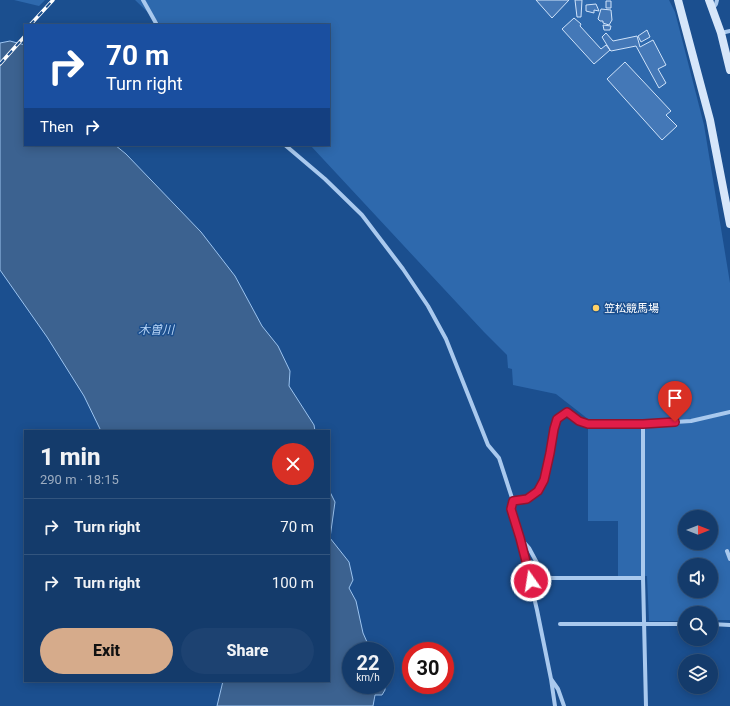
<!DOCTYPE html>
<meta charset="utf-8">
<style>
:root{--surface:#143b6b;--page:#1d4271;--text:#f1f3f6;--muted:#9dadc1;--line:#33557e;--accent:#d6ab8b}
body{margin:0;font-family:Roboto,"Noto Sans JP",sans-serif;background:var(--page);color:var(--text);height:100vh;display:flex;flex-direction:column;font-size:15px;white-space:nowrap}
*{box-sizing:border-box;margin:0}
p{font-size:13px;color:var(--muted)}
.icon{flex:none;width:22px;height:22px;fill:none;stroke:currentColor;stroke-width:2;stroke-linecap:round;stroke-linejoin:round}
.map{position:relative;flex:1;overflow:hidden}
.details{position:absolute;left:24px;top:430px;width:306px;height:252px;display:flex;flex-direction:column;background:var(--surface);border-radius:0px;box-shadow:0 2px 10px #0003,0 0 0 1px var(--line)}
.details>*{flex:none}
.hud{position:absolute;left:24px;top:24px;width:306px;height:122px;border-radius:0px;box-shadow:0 2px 10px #0003,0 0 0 1px var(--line);background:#1a4fa0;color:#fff;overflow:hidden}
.needle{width:26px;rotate:90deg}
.fabs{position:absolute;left:678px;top:510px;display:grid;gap:8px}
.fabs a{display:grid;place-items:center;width:40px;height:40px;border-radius:50%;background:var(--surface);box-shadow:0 2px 10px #0003,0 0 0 1px var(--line);font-size:20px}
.speed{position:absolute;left:342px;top:642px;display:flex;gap:8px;font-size:20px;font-weight:700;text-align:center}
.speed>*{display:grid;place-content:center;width:52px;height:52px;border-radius:50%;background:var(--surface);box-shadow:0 2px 10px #0003,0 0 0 1px var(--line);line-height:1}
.speed small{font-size:10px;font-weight:400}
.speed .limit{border:6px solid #d22;background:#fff;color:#111}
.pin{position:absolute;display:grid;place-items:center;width:34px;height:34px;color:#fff;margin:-41px -17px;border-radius:50% 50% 50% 0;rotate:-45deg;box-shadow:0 0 4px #0007}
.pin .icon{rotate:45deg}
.me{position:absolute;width:44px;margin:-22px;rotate:347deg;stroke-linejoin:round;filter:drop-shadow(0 0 3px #0008)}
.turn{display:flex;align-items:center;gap:14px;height:84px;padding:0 16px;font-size:18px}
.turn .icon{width:52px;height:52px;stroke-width:2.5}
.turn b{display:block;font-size:28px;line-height:34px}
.then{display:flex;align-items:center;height:38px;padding:0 16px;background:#0003;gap:8px;font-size:15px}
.round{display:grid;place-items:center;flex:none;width:42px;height:42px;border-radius:21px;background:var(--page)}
.summary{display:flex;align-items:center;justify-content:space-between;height:68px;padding:0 16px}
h1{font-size:24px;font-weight:800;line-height:30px}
.cta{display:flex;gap:8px;margin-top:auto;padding:8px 16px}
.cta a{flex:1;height:46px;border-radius:24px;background:var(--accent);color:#111;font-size:16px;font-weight:800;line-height:46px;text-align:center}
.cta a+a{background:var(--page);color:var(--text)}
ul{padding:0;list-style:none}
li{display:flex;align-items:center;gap:12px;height:56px;padding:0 16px;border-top:1px solid var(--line)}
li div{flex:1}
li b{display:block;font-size:15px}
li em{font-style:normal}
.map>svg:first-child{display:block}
</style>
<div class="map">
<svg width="730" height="706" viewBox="0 0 730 706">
<rect width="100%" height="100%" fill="#1b4f8f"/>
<path fill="#2e69ad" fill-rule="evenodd" d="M 14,0 L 45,0 L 39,6 Z
M 135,0 L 669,0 L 675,12 L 704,125 L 730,283 L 730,620 L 711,620 L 711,613 L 685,613 L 685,621 L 649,621 L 647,576 L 618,576 L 618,521 L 588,521 L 588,419 L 556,394 L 513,385 L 512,369 L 508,368 L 507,355 L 484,332 L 310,145 L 329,145 L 329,25 L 161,25 ZM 685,517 L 711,517 L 711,543 L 685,543 ZM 685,565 L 711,565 L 711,591 L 685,591 Z"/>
<path fill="#3c6290" stroke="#9cc4f0" d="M 10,41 L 25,45 L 25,145 L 115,145 L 126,154 L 201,232 L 235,276 L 262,326 L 278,346 L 290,371 L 289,386 L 314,425 L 315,431 L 101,431 L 84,396 L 47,337 L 0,270 L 0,43 Z
M 329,490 L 335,502 L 330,538 L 349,562 L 353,580 L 349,588 L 356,601 L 363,633 L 371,651 L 351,651 L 351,685 L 385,685 L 385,690 L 382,695 L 375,695 L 373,706 L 217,706 L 223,681 L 329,681 Z"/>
<path fill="#4478b7" stroke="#cfe3fa" d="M 536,0 L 569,0 L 552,18 Z
M 575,0 L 582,0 L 581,17 L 577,17 Z
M 606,1 L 611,1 L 611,8 L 606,8 Z
M 596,4 L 599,11 L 594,10 L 594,13 L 586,11 L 586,5 Z
M 601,9 L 611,10 L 612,20 L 609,25 L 603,23 L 603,21 L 600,21 L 598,19 Z
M 574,18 L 581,24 L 580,26 L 601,49 L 606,45 L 610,50 L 594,64 L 562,29 Z
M 603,25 L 611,26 L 610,30 L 604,30 Z
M 647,30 L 650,37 L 641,42 L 638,36 Z
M 606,33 L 613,41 L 637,36 L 640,47 L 653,40 L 666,65 L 658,69 L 666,83 L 659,88 L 636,46 L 611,51 L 610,50 L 602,37 Z
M 625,62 L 671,111 L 666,115 L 677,126 L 662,140 L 607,79 Z"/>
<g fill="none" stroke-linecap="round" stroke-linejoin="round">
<path stroke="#a9c9ee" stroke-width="4" d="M 143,0 L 157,25
M 713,8 L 716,4 L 717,0
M 721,33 L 730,31
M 285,145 L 325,179 L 362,215 L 403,269 L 428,306 L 446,339 L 488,445 L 499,458 L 513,501 L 511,509 L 520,538 L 537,610 L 551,679 L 558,689 L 564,706
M 643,424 L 643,578 L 646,706
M 513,501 L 527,499 L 538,491 L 544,480 L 550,453 L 554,429 L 557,419 L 567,412 L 579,421 L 588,424 L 643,424 L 691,421 L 730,412
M 522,540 L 529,548 L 544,576 L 550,578 L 643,578
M 727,551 L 730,559
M 560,624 L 685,624
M 711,624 L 730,625
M 551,679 L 555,706"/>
<path stroke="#d6e6fa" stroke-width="8" d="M 678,0 L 710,120 L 730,224
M 709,0 L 721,33 L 730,70"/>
<g stroke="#fff" stroke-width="3.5">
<path id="rail" d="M 30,25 L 53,0
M 0,64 L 25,36"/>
</g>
<use href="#rail" stroke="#1b4f8f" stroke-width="2" stroke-dasharray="6" stroke-linecap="butt"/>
</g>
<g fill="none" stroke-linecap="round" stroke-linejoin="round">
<g stroke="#92132f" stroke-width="10">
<path id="route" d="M 531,581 L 520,538 L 511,509 L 513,501 L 527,499 L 538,491 L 544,480 L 550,453 L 554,429 L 557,419 L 567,412 L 579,421 L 588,424 L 643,424 L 675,422"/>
</g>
<use href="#route" stroke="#e11d48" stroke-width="7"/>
</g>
<circle fill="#ffd166" stroke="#1b4f8f" stroke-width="1.5" cx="596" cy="308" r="4"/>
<g text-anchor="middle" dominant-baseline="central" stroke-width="3" stroke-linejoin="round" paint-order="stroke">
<g font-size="11" fill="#fff" stroke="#1b4f8f" text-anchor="start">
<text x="604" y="308">笠松競馬場</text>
</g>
<g font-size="12" font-style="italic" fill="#b5d3f5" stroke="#1b4f8f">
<text x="156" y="330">木曽川</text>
</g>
</g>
</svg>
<div class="fabs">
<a><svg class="needle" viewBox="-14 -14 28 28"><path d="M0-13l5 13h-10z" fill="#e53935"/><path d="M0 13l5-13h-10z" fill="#9dadc1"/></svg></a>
<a><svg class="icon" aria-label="sound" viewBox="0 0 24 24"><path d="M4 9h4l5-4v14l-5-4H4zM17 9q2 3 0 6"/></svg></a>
<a><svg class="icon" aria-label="search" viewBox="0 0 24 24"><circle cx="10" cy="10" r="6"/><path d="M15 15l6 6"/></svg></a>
<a><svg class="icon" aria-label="layers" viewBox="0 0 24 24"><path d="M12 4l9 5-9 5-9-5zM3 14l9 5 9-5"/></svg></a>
</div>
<div class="speed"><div>22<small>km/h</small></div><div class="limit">30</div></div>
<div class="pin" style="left:675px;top:422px;background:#d93025"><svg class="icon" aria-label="arrive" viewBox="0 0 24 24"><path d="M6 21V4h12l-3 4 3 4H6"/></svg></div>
<svg class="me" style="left:531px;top:581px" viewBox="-20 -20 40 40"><circle r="17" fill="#e11d48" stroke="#fff" stroke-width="3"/><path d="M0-11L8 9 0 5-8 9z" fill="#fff"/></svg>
<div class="hud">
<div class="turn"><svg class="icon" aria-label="right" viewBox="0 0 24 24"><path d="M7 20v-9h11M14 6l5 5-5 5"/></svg><div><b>70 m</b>Turn right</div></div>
<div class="then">Then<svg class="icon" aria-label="right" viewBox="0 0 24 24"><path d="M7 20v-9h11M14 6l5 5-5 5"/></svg></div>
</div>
<section class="details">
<div class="summary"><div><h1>1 min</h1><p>290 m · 18:15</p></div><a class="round" style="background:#d93025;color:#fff"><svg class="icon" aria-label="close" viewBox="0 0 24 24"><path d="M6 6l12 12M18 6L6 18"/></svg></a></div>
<ul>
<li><svg class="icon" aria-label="right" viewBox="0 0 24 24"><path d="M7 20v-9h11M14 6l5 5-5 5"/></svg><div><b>Turn right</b></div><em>70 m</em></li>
<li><svg class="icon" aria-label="right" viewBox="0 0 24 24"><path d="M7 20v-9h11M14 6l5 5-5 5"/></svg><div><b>Turn right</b></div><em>100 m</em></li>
</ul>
<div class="cta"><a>Exit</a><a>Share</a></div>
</section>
</div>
